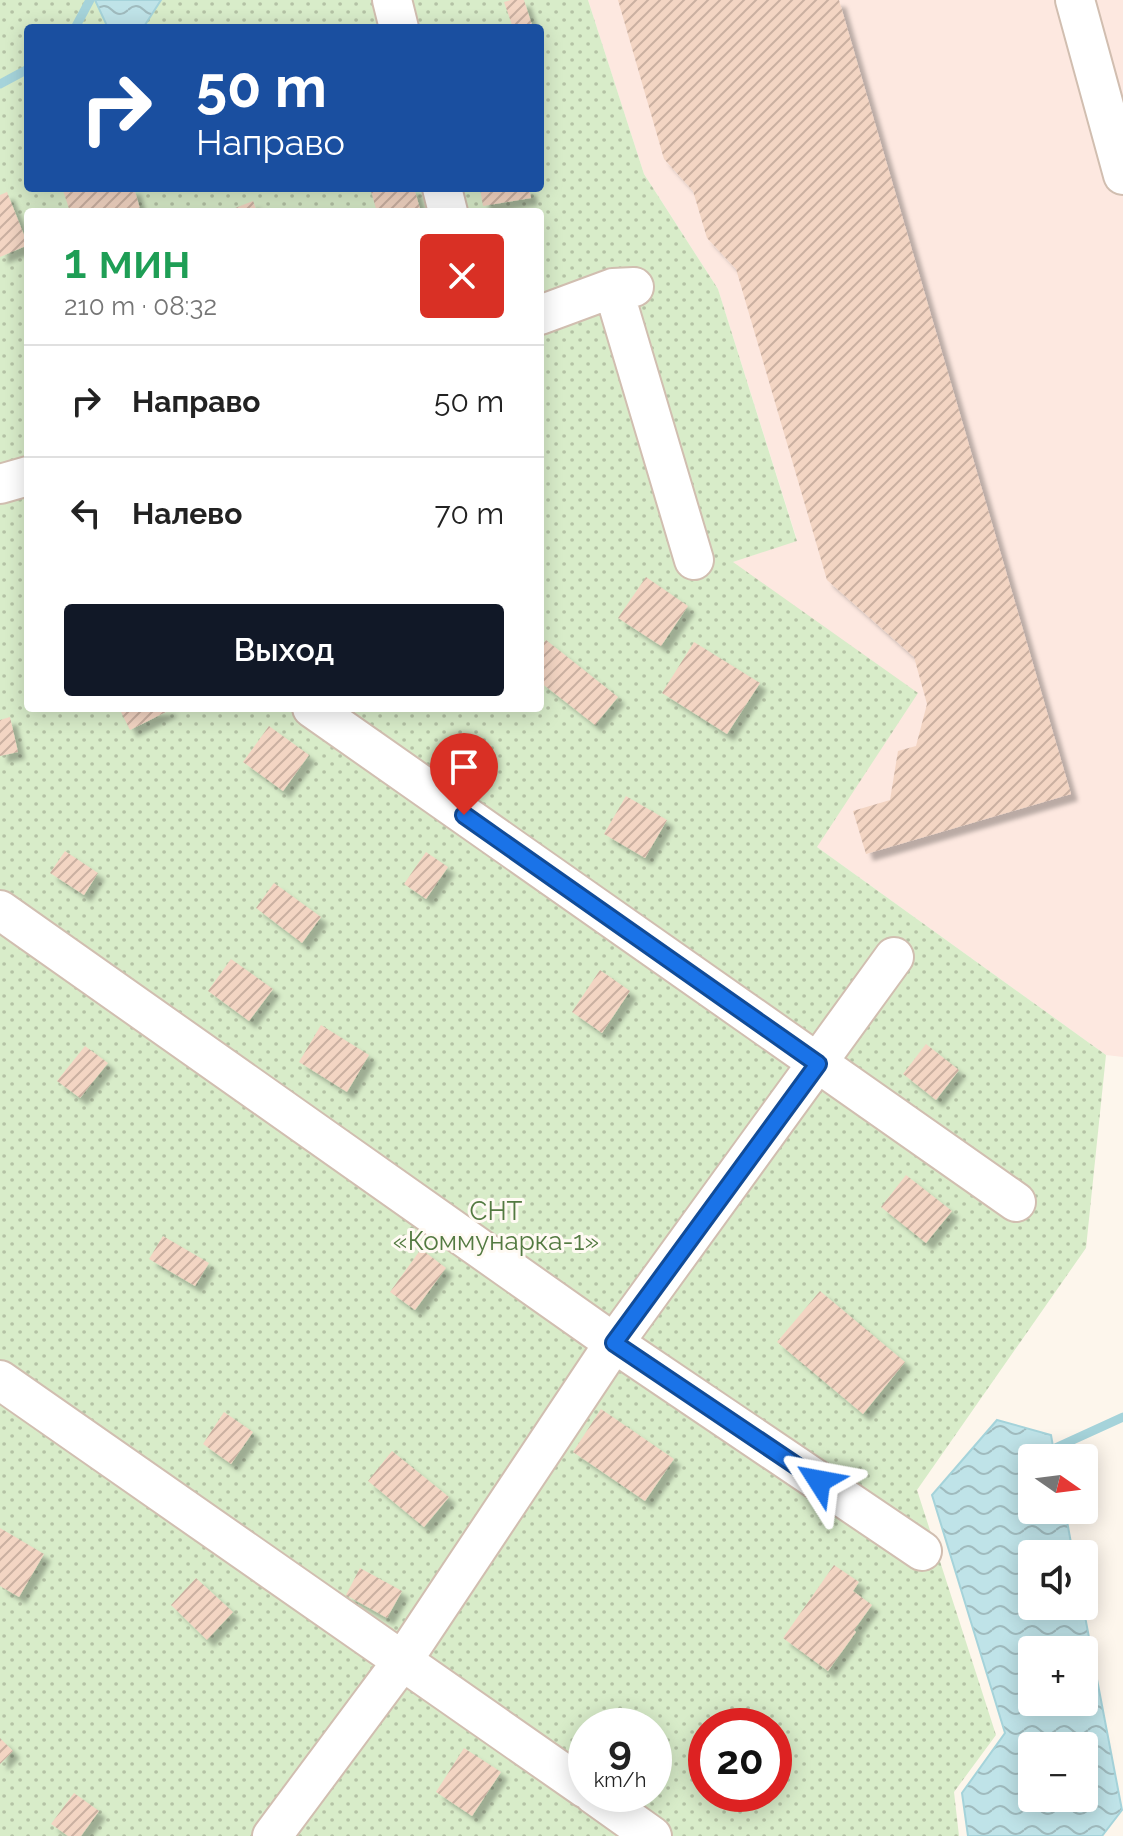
<!DOCTYPE html>
<html lang="ru">
<meta charset="utf-8">
<style>
:root{--surface:#fff;--page:#f2f2f2;--text:#222;--muted:#767676;--line:#e0e0e0;--accent:#111827}
body{margin:0;font-family:Raleway,sans-serif;background:var(--page);color:var(--text);height:100vh;display:flex;flex-direction:column;font-size:30px;white-space:nowrap}
*{box-sizing:border-box;margin:0}
p{font-size:26px;color:var(--muted)}
.icon{flex:none;width:44px;height:44px;fill:none;stroke:currentColor;stroke-width:2;stroke-linecap:round;stroke-linejoin:round}
.map{position:relative;flex:1;overflow:hidden}
.details{position:absolute;left:24px;top:208px;width:520px;height:504px;display:flex;flex-direction:column;background:var(--surface);border-radius:8px;box-shadow:0 4px 20px #0003}
.details>*{flex:none}
.top-card{position:absolute;left:24px;top:24px;width:520px;height:168px;border-radius:8px;box-shadow:0 4px 20px #0003;background:#1a4fa0;color:#fff;overflow:hidden}
.needle{width:52px;rotate:104deg}
.tools{position:absolute;left:1018px;top:1444px;display:grid;gap:16px}
.tools a{display:grid;place-items:center;width:80px;height:80px;border-radius:8px;background:var(--surface);box-shadow:0 4px 20px #0003;font-size:40px}
.speed{position:absolute;left:568px;top:1708px;display:flex;gap:16px;font-size:40px;font-weight:700;text-align:center}
.speed>*{display:grid;place-content:center;width:104px;height:104px;border-radius:50%;background:var(--surface);box-shadow:0 4px 20px #0003;line-height:1}
.speed small{font-size:20px;font-weight:400}
.speed .limit{border:12px solid #d22;background:#fff;color:#111}
.pin{position:absolute;display:grid;place-items:center;width:68px;height:68px;color:#fff;margin:-82px -34px;border-radius:50% 50% 50% 0;rotate:-45deg;box-shadow:0 0 8px #0007}
.pin .icon{rotate:45deg}
.me{position:absolute;width:88px;margin:-44px;rotate:304deg;stroke-linejoin:round;filter:drop-shadow(0 0 6px #0008)}
.turn{display:flex;align-items:center;gap:28px;height:168px;padding:0 40px;font-size:36px}
.turn .icon{width:104px;height:104px;stroke-width:2.5}
.turn b{display:block;font-size:56px;line-height:68px}
.round{display:grid;place-items:center;flex:none;width:84px;height:84px;border-radius:8px;background:var(--page)}
.headline{display:flex;align-items:center;justify-content:space-between;height:136px;padding:0 40px}
h1{font-size:48px;font-weight:600;line-height:60px;color:#1e9e55}
.button{display:flex;gap:16px;margin-top:auto;padding:16px 40px}
.button a{flex:1;height:92px;border-radius:8px;background:var(--accent);color:#fff;font-size:32px;font-weight:600;line-height:92px;text-align:center}
ul{padding:0;list-style:none}
li{display:flex;align-items:center;gap:24px;height:112px;padding:0 40px;border-top:2px solid var(--line)}
li div{flex:1}
li b{display:block;font-size:30px}
li em{font-style:normal}
.map>svg:first-child{display:block}
</style>
<div class="map">
<svg width="1123" height="1836" viewBox="0 0 1123 1836">
<defs>
<pattern id="green-dots" width="8" height="8" patternUnits="userSpaceOnUse" patternTransform="scale(2)"><rect width="8" height="8" fill="#d8ecc9"/><path d="M2 2h.1M6 6h.1" fill="none" stroke="#b4c2a5" stroke-width="1.8" stroke-linecap="round"/></pattern>
<pattern id="water-waves" width="16" height="10" patternUnits="userSpaceOnUse" patternTransform="scale(2)"><rect width="16" height="10" fill="#bfe3e8"/><path d="M0 5q4-4 8 0t8 0" fill="none" stroke="#a0bbbe"/></pattern>
<pattern id="building-hatch" width="6" height="6" patternUnits="userSpaceOnUse" patternTransform="scale(2)"><rect width="6" height="6" fill="#f3d5c3"/><path d="M-1 1l2-2M0 6l6-6M5 7l2-2" fill="none" stroke="#cab0a1"/></pattern>
<filter id="shadow"><feDropShadow dx="7" dy="7" stdDeviation="2" flood-color="#0004"/></filter>
</defs>
<rect width="100%" height="100%" fill="#fdf6ec"/>
<path fill="#fde8e0" d="M 588,0 L 1123,0 L 1123,1057 L 1106,1055 L 817,847 L 733,562 L 797,540 L 718,289 L 644,174 Z"/>
<path fill="url(#green-dots)" fill-rule="evenodd" d="M 0,0 L 588,0 L 644,174 L 718,289 L 797,541 L 733,562 L 918,693 L 817,847 L 1106,1055 L 1086,1248 L 917,1490 L 996,1735 L 954,1792 L 959,1836 L 0,1836 ZM 28,28 L 540,28 L 540,188 L 28,188 ZM 28,212 L 540,212 L 540,708 L 28,708 ZM 586,1726 L 654,1726 L 654,1794 L 586,1794 ZM 706,1726 L 774,1726 L 774,1794 L 706,1794 Z"/>
<path fill="url(#water-waves)" stroke="#a5d3da" stroke-width="2" fill-rule="evenodd" d="M 95,0 L 161,0 L 143,28 L 108,28 Z
M 997,1420 L 1051,1435 L 1055,1458 L 1032,1458 L 1032,1510 L 1065,1510 L 1073,1554 L 1032,1554 L 1032,1606 L 1083,1606 L 1122,1810 L 1102,1836 L 968,1836 L 962,1793 L 1005,1733 L 932,1495 ZM 1032,1650 L 1084,1650 L 1084,1702 L 1032,1702 ZM 1032,1746 L 1084,1746 L 1084,1798 L 1032,1798 Z"/>
<g fill="none" stroke-linecap="round" stroke-linejoin="round">
<path stroke="#a5d3da" stroke-width="9" d="M 75,28 L 90,0
M 0,84 L 28,69
M 1052,1458 L 1053,1449 L 1123,1417"/>
</g>
<path fill="url(#building-hatch)" filter="url(#shadow)" d="M 511,0 L 524,0 L 532,25 L 523,28 L 513,28 L 504,2 Z
M 618,0 L 839,0 L 1071,794 L 866,854 L 853,811 L 890,800 L 898,751 L 916,746 L 927,704 L 914,657 L 827,580 L 736,269 L 707,238 L 693,191 L 664,159 Z
M 69,188 L 134,188 L 141,212 L 70,212 L 63,190 Z
M 370,188 L 414,188 L 421,212 L 377,212 Z
M 480,188 L 529,188 L 531,198 L 483,206 Z
M 7,192 L 28,245 L 0,257 L 0,195 Z
M 253,201 L 257,212 L 225,212 Z
M 646,577 L 688,606 L 661,646 L 618,618 Z
M 546,640 L 618,697 L 595,725 L 540,682 L 540,648 Z
M 694,642 L 760,683 L 727,734 L 662,693 Z
M 119,708 L 169,708 L 170,710 L 130,730 Z
M 10,717 L 18,752 L 0,756 L 0,720 Z
M 269,726 L 309,755 L 283,791 L 243,762 Z
M 626,796 L 667,820 L 645,858 L 604,834 Z
M 65,851 L 98,873 L 84,895 L 50,873 Z
M 426,852 L 448,867 L 426,899 L 404,884 Z
M 274,883 L 321,917 L 302,943 L 256,908 Z
M 231,959 L 273,989 L 249,1021 L 208,991 Z
M 600,970 L 630,991 L 602,1033 L 572,1012 Z
M 321,1025 L 369,1055 L 347,1092 L 299,1062 Z
M 926,1044 L 959,1070 L 936,1100 L 903,1074 Z
M 85,1046 L 108,1063 L 80,1098 L 57,1081 Z
M 906,1175 L 952,1211 L 926,1243 L 881,1207 Z
M 163,1236 L 209,1263 L 195,1286 L 149,1259 Z
M 421,1249 L 446,1268 L 415,1310 L 390,1292 Z
M 820,1291 L 905,1362 L 863,1414 L 777,1342 Z
M 601,1409 L 674,1459 L 645,1501 L 573,1452 Z
M 224,1412 L 253,1432 L 231,1464 L 203,1444 Z
M 392,1451 L 449,1497 L 424,1527 L 368,1481 Z
M 0,1528 L 44,1554 L 19,1597 L 0,1586 Z
M 834,1565 L 859,1582 L 853,1591 L 872,1605 L 854,1630 L 856,1632 L 828,1671 L 783,1638 Z
M 360,1568 L 402,1591 L 387,1618 L 346,1595 Z
M 196,1578 L 233,1612 L 207,1640 L 171,1605 Z
M 0,1738 L 13,1751 L 0,1764 Z
M 464,1748 L 501,1772 L 472,1816 L 436,1792 Z
M 74,1793 L 99,1811 L 81,1836 L 68,1836 L 51,1824 Z"/>
<g fill="none" stroke-linecap="round" stroke-linejoin="round">
<g stroke="#d1beb0" stroke-width="42">
<path id="minor" d="M 392,0 L 399,28
M 1075,0 L 1123,175
M 442,188 L 448,212
M 613,288 L 694,560
M 540,315 L 613,288 L 634,287
M 0,484 L 28,476
M 312,708 L 1016,1202
M 0,910 L 614,1343 L 922,1551
M 0,1380 L 586,1789
M 593,1794 L 652,1836
M 272,1836 L 403,1660 L 614,1343 L 894,957"/>
</g>
<use href="#minor" stroke="#fff" stroke-width="38"/>
</g>
<g fill="none" stroke-linecap="round" stroke-linejoin="round">
<g stroke="#114b97" stroke-width="20">
<path id="route" d="M 464,815 L 818,1064 L 614,1343 L 819,1481"/>
</g>
<use href="#route" stroke="#1a73e8" stroke-width="14"/>
</g>
<g text-anchor="middle" dominant-baseline="central" stroke-width="6" stroke-linejoin="round" paint-order="stroke">
<g font-size="26" fill="#537a41" stroke="#fffaf3">
<text x="496" y="1211">СНТ<tspan x="496" dy="30">«Коммунарка-1»</tspan></text>
</g>
</g>
</svg>
<div class="tools">
<a><svg class="needle" viewBox="-14 -14 28 28"><path d="M0-13l5 13h-10z" fill="#e53935"/><path d="M0 13l5-13h-10z" fill="#767676"/></svg></a>
<a><svg class="icon" aria-label="sound" viewBox="0 0 24 24"><path d="M4 9h4l5-4v14l-5-4H4zM17 9q2 3 0 6"/></svg></a>
<a>+</a>
<a>−</a>
</div>
<div class="speed"><div>9<small>km/h</small></div><div class="limit">20</div></div>
<div class="pin" style="left:464px;top:815px;background:#d93025"><svg class="icon" aria-label="arrive" viewBox="0 0 24 24"><path d="M6 21V4h12l-3 4 3 4H6"/></svg></div>
<svg class="me" style="left:819px;top:1481px" viewBox="-20 -20 40 40"><path d="M0-17L14 15 0 8-14 15z" fill="#1a73e8" stroke="#fff" stroke-width="4"/></svg>
<div class="top-card">
<div class="turn"><svg class="icon" aria-label="right" viewBox="0 0 24 24"><path d="M7 20v-9h11M14 6l5 5-5 5"/></svg><div><b>50 m</b>Направо</div></div>
</div>
<section class="details">
<div class="headline"><div><h1>1 мин</h1><p>210 m · 08:32</p></div><a class="round" style="background:#d93025;color:#fff"><svg class="icon" aria-label="close" viewBox="0 0 24 24"><path d="M6 6l12 12M18 6L6 18"/></svg></a></div>
<ul>
<li><svg class="icon" aria-label="right" viewBox="0 0 24 24"><path d="M7 20v-9h11M14 6l5 5-5 5"/></svg><div><b>Направо</b></div><em>50 m</em></li>
<li><svg class="icon" aria-label="left" viewBox="0 0 24 24"><path d="M17 20v-9H6M10 6l-5 5 5 5"/></svg><div><b>Налево</b></div><em>70 m</em></li>
</ul>
<div class="button"><a>Выход</a></div>
</section>
</div>
